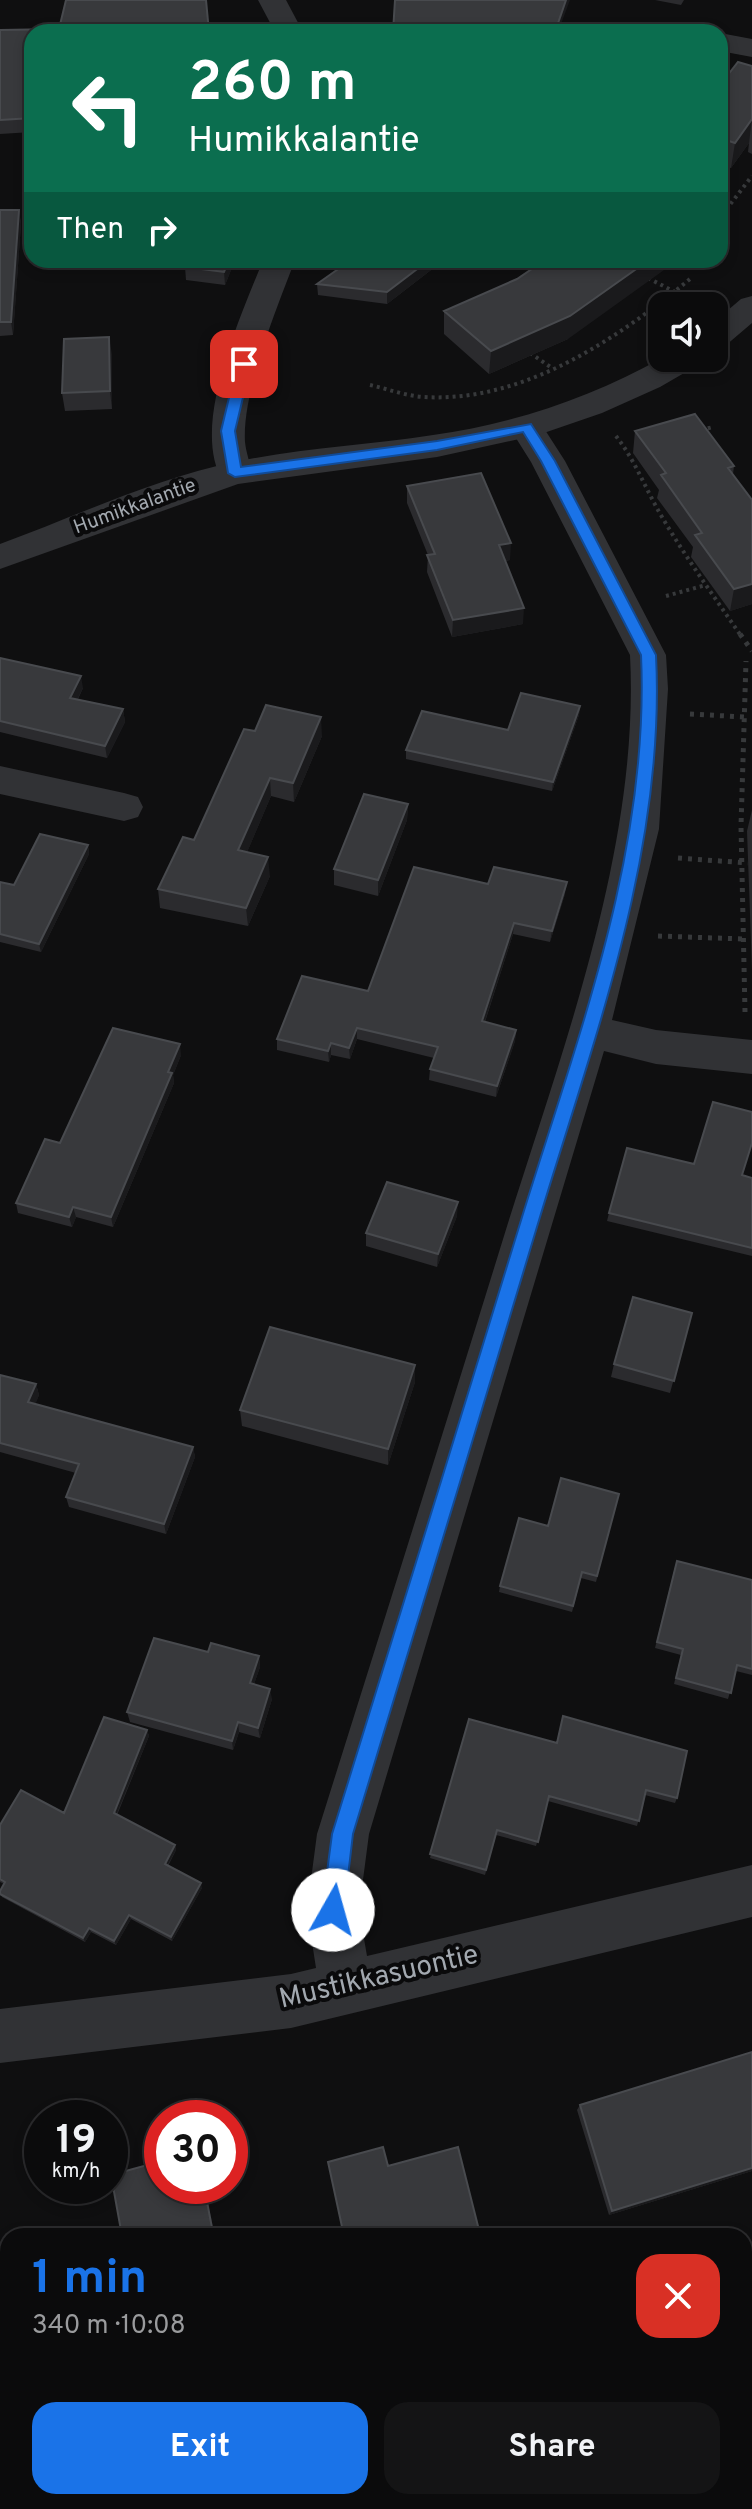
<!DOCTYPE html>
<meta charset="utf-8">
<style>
:root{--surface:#0b0b0c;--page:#141415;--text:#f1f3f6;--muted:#9a9b9d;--line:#2b2b2d;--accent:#1a73e8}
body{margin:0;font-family:Overpass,sans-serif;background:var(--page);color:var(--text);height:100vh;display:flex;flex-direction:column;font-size:30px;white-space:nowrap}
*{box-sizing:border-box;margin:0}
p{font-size:26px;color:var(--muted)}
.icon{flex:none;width:44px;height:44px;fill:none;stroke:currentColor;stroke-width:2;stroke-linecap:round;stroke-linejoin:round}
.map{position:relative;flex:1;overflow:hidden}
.side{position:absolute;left:0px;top:2228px;width:752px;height:282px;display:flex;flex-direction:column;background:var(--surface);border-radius:24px 24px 0 0;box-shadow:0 4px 12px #0003,0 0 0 2px var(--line)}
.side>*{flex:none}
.banner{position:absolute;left:24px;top:24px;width:704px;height:244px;border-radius:24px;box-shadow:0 4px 12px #0003,0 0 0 2px var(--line);background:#0b6e4f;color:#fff;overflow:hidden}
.fabs{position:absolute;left:648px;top:292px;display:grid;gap:16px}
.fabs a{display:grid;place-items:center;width:80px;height:80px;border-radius:16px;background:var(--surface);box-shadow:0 4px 12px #0003,0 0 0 2px var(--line);font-size:40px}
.speed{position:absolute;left:24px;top:2100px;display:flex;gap:16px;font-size:40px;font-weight:700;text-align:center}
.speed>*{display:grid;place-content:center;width:104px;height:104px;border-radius:50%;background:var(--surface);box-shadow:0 4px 12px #0003,0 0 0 2px var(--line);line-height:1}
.speed small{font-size:20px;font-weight:400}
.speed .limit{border:12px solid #d22;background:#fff;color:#111}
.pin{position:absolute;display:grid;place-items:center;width:68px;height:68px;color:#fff;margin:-34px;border-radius:16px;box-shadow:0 4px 12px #0006}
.me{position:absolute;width:88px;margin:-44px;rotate:7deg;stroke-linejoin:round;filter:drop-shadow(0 0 6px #0008)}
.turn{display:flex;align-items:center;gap:28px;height:168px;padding:0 32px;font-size:36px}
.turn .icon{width:104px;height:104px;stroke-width:2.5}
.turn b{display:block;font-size:56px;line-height:68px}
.then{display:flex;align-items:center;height:76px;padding:0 32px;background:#0003;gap:16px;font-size:30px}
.round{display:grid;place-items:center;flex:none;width:84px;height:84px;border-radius:24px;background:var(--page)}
.overview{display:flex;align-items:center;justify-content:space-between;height:136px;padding:0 32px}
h1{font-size:48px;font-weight:700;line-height:60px;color:var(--accent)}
.action{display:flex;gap:16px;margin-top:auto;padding:16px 32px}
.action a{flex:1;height:92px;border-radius:24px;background:var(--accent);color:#fff;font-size:32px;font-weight:700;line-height:92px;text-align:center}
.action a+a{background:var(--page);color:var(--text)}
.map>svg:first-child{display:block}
</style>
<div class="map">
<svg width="752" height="2509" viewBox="0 0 752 2509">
<rect width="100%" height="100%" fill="#0f0f10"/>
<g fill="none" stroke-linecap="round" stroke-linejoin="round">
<path stroke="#37393b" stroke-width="4" stroke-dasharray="3 4" stroke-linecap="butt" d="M 720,171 L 730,174
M 722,215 L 752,176
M 648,278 L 675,292
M 530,353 L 552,368
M 370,385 C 388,389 406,396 424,397 C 523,403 617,339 690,279
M 701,430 L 713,427
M 616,436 C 635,460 646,490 662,517 C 686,558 714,596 741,636
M 666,596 L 706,585"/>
<path stroke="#37393b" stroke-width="5" stroke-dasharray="4 6" stroke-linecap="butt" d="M 740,634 L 752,651
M 690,714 L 745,717
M 678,858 L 748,863
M 658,936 L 743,939
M 745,1012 L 741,826 L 746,661"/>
<path fill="#313235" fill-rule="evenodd" d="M 258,0 L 286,0 L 303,32 L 275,32 Z
M 720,33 L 752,39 L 752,57 L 720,51 Z
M 263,260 L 295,260 C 277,308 242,392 245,442 C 246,452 250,463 252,473 L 247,481 L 235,484 L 223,481 C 189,427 242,314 263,260 Z
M 526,416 L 538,419 L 565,461 L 666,655 L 668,689 L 659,829 L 612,1020 L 656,1030 L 752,1040 L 752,1074 L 656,1064 L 604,1051 L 369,1834 L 359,1910 L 367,1956 L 752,1865 L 752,1917 L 291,2028 L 0,2063 L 0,2009 L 291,1974 L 316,1968 L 307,1910 L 317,1834 C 381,1630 445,1427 508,1223 C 564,1045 640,843 630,655 L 531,462 L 509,427 L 514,419 Z
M 0,766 L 124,793 L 138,797 L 143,807 L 138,817 L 124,821 L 0,794 Z"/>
<path fill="#313235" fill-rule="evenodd" d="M 752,296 L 752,323 L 725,346 L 714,349 L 714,322 L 741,299 Z
M 662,358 L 702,358 L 698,365 L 660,387 L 602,413 L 538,435 L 437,457 L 238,484 L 0,569 L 0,544 C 74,517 158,477 235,462 C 300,448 368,445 433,435 C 514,424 592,397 662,358 Z"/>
</g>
<path fill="#2b2b2e" d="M 655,0 L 684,0 L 681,5 Z
M 0,30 L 209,32 L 32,32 L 32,132 L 0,134 Z
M 752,66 L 752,154 L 748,152 L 749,143 L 731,168 L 720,165 L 720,85 Z
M 0,210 L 19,210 L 21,224 L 13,335 L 0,336 Z
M 187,260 L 235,260 L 225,285 L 186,280 L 185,267 Z
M 332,260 L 444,260 L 387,304 L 318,295 L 317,284 L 343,266 Z
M 517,279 L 568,339 L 489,374 L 444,334 L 444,311 Z
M 112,354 L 112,409 L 65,411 L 62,393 Z
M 635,431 L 734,466 L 733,474 L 752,500 L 752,604 L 730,611 L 691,557 L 693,547 L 657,498 L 659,490 L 633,453 Z
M 407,486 L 510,560 L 505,561 L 523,624 L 452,637 L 427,572 L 428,555 L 407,503 Z
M 0,658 L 83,688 L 78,699 L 123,709 L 125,722 L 107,758 L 0,732 Z
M 580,706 L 579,715 L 552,791 L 406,759 L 406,750 L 508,730 Z
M 255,731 L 322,736 L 294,802 L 271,796 L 247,852 L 270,876 L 248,926 L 160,908 L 158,889 L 194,840 Z
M 408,804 L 407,820 L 378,896 L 334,885 L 334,869 Z
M 752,810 L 752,970 L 747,831 Z
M 88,845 L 89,854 L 41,952 L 0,942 L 0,882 L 14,885 Z
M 488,884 L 565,894 L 550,942 L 513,934 L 485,1022 L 516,1030 L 515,1041 L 496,1097 L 429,1080 L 430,1069 L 434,1058 L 357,1039 L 350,1059 L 331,1055 L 329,1062 L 277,1050 L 277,1039 L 368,991 Z
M 181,1055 L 173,1075 L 174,1083 L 113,1227 L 76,1217 L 72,1227 L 18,1213 L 16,1203 L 60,1143 Z
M 742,1175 L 752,1178 L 752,1256 L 607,1221 L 609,1213 Z
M 457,1216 L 437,1267 L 366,1246 L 366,1233 Z
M 692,1313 L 670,1393 L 611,1377 L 614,1364 Z
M 415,1365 L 415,1382 L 388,1465 L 242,1426 L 240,1410 Z
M 0,1375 L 36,1384 L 39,1395 L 35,1404 L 193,1447 L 195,1457 L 166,1534 L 69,1507 L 66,1497 L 76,1473 L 0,1452 Z
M 617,1500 L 596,1582 L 581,1578 L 572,1612 L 499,1592 L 500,1586 L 548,1526 Z
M 675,1567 L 752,1580 L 752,1675 L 736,1671 L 728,1699 L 674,1684 L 681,1655 L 655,1648 Z
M 208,1652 L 259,1656 L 260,1667 L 254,1684 L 272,1699 L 260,1738 L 239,1732 L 233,1750 L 130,1722 L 127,1712 Z
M 469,1719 L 677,1798 L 675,1803 L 645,1795 L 637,1826 L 548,1801 L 536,1846 L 496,1835 L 485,1875 L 430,1858 Z
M 147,1730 L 149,1736 L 117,1815 L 175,1845 L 176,1850 L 168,1866 L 202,1888 L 172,1941 L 131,1919 L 116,1945 L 91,1932 L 85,1942 L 2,1897 L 0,1891 L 4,1884 L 0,1882 L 0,1825 L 64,1813 Z
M 752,2052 L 752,2171 L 609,2215 L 577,2110 L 580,2105 Z
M 752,2439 L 752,2509 L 672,2509 L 670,2502 L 744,2502 L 744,2441 Z"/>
<path fill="#1a1a1c" d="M 566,0 L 570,0 L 558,32 L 555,32 Z
M 752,119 L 749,143 L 731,168 L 735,143 Z
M 19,210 L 21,224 L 13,335 L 11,322 Z
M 229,260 L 235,260 L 225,285 L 224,272 Z
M 429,260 L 444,260 L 387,304 L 387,292 Z
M 649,260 L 678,260 L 568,339 L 489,374 L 491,351 Z
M 109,337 L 112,354 L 112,409 L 110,391 Z
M 511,543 L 510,560 L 497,562 L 499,545 Z
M 752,584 L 752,604 L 730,611 L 734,589 Z
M 524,608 L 523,624 L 452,637 L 453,620 Z
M 81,676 L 83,688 L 72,710 L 70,698 Z
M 580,706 L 579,715 L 552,791 L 553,782 Z
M 123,709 L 125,722 L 107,758 L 105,746 Z
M 321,717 L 322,736 L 294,802 L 293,783 Z
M 270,778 L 271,796 L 240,869 L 238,850 Z
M 408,804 L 407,820 L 378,896 L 378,880 Z
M 88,845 L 89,854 L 41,952 L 39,944 Z
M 268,857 L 270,876 L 248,926 L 246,908 Z
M 567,882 L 565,894 L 550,942 L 552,931 Z
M 514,923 L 513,934 L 481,1033 L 482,1021 Z
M 357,1028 L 357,1039 L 350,1059 L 349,1048 Z
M 516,1030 L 515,1041 L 496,1097 L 497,1086 Z
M 331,1043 L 331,1055 L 329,1062 L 328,1051 Z
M 180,1044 L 181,1055 L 173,1075 L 174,1083 L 113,1227 L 111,1217 Z
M 458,1202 L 457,1216 L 437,1267 L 438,1254 Z
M 73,1207 L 76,1217 L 72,1227 L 69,1217 Z
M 415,1365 L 415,1382 L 388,1465 L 388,1449 Z
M 36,1384 L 39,1395 L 32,1413 L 28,1402 Z
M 193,1447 L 195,1457 L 166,1534 L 164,1524 Z
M 259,1656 L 260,1667 L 251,1693 L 250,1683 Z
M 270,1689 L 272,1699 L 260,1738 L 258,1728 Z
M 238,1722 L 239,1732 L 233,1750 L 232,1741 Z
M 147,1730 L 149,1736 L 115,1818 L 114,1813 Z
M 175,1845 L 176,1850 L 166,1868 L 165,1864 Z
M 201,1883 L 202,1888 L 172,1941 L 171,1937 Z
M 129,1915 L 131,1919 L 116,1945 L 114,1941 Z
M 89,1928 L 91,1932 L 85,1942 L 83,1938 Z
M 752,2168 L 752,2171 L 609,2215 L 612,2211 Z
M 204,2186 L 215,2235 L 210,2236 L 202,2236 Z"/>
<path fill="#38393c" stroke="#484a4e" stroke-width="2" d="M 66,0 L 206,0 L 209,32 L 32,32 L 32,118 L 0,120 L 0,30 L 59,29 Z
M 395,0 L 566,0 L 555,32 L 393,32 Z
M 738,62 L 752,66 L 752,119 L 735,143 L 720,138 L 720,85 Z
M 0,210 L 19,210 L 11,322 L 0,322 Z
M 187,260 L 229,260 L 224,272 L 185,267 Z
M 351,260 L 429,260 L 387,292 L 317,284 Z
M 545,260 L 649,260 L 570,316 L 491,351 L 444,311 L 517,279 Z
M 109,337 L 110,391 L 62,393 L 64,339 Z
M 695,414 L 734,466 L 728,468 L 752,500 L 752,584 L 734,589 L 695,535 L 702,533 L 661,475 L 666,473 L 635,431 Z
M 481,473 L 511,543 L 499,545 L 524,608 L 453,620 L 427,555 L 435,554 L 407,486 Z
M 0,658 L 81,676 L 70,698 L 123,709 L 105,746 L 0,721 Z
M 521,693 L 580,706 L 553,782 L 406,750 L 422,711 L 508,730 Z
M 266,705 L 321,717 L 293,783 L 270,778 L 238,850 L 268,857 L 246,908 L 158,889 L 183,837 L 194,840 L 244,729 L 255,731 Z
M 364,794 L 408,804 L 378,880 L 334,869 Z
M 40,834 L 88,845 L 39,944 L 0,934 L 0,882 L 14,885 Z
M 414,867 L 488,884 L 494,867 L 567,882 L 552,931 L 514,923 L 482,1021 L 516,1030 L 497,1086 L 430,1069 L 438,1047 L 357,1028 L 349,1048 L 331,1043 L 328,1051 L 277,1039 L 302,976 L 368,991 Z
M 113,1028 L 180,1044 L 168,1072 L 172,1073 L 111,1217 L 73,1207 L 69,1217 L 16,1203 L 45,1139 L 60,1143 Z
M 713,1102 L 752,1112 L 752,1143 L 742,1175 L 752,1178 L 752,1248 L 609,1213 L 627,1148 L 694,1164 Z
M 387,1182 L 458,1202 L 438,1254 L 366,1233 Z
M 633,1297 L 692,1313 L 674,1381 L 614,1364 Z
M 270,1327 L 415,1365 L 388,1449 L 240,1410 Z
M 0,1375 L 36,1384 L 28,1402 L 193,1447 L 164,1524 L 66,1497 L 79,1464 L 0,1443 Z
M 561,1478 L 619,1494 L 597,1576 L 582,1572 L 573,1606 L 500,1586 L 519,1518 L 548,1526 Z
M 677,1561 L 752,1580 L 752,1669 L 737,1665 L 731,1693 L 676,1678 L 683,1649 L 657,1642 Z
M 154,1638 L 208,1652 L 211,1643 L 259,1656 L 250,1683 L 270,1689 L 258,1728 L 238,1722 L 232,1741 L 127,1712 Z
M 563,1716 L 687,1751 L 677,1798 L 646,1790 L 639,1821 L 549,1796 L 538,1842 L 497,1830 L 486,1870 L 430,1854 L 469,1719 L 557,1743 Z
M 104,1717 L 147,1730 L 114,1813 L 175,1845 L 165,1864 L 201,1883 L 171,1937 L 129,1915 L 114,1941 L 89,1928 L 83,1938 L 0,1894 L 0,1891 L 5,1882 L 0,1879 L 0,1825 L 21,1790 L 64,1813 Z
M 752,2052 L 752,2168 L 612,2211 L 580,2105 Z
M 383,2147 L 388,2166 L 458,2147 L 479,2230 L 459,2236 L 344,2236 L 328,2162 Z
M 162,2161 L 162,2186 L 204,2186 L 213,2233 L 202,2236 L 122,2236 L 111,2175 Z
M 752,2440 L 752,2509 L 677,2509 L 674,2502 L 744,2502 L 744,2442 Z
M 199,2502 L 514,2502 L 515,2509 L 200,2509 Z"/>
<path fill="#1a73e8" stroke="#114b97" stroke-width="2" d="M 244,359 L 251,364 L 235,431 L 241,467 L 437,441 L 531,424 L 555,461 L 656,655 C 666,848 595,1036 540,1217 C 478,1423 416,1628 353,1834 L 344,1910 L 341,1918 L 333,1921 L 326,1918 L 322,1910 L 332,1834 C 396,1628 459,1423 522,1217 C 578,1036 650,848 641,655 L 541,461 L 523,432 L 437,450 L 235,477 L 228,473 L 221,431 L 237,364 Z"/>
<g text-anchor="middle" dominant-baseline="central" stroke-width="8" stroke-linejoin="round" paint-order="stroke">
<g font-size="20" fill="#a2a8af" stroke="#0a0a0b">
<text transform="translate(135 507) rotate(-20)">Humikkalantie</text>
</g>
<g font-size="28" fill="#a2a8af" stroke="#0a0a0b">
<text transform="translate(379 1978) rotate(-13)">Mustikkasuontie</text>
</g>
</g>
</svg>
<div class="fabs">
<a><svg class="icon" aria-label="sound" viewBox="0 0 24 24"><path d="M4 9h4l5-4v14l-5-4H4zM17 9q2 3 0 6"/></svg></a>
</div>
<div class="speed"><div>19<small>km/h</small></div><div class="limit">30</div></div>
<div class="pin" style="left:244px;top:364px;background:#d93025"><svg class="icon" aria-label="arrive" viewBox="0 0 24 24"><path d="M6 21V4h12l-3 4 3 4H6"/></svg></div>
<svg class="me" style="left:333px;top:1910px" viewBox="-20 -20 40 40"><circle r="19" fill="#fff"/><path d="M0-13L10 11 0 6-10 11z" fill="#1a73e8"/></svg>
<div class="banner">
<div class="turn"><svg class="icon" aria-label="left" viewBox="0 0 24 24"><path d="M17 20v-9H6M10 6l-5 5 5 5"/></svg><div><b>260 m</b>Humikkalantie</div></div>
<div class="then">Then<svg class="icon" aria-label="right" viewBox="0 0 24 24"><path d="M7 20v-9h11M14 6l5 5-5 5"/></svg></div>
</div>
<section class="side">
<div class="overview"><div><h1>1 min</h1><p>340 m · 10:08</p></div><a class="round" style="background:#d93025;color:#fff"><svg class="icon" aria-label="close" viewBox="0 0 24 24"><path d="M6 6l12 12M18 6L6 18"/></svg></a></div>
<div class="action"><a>Exit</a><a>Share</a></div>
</section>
</div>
